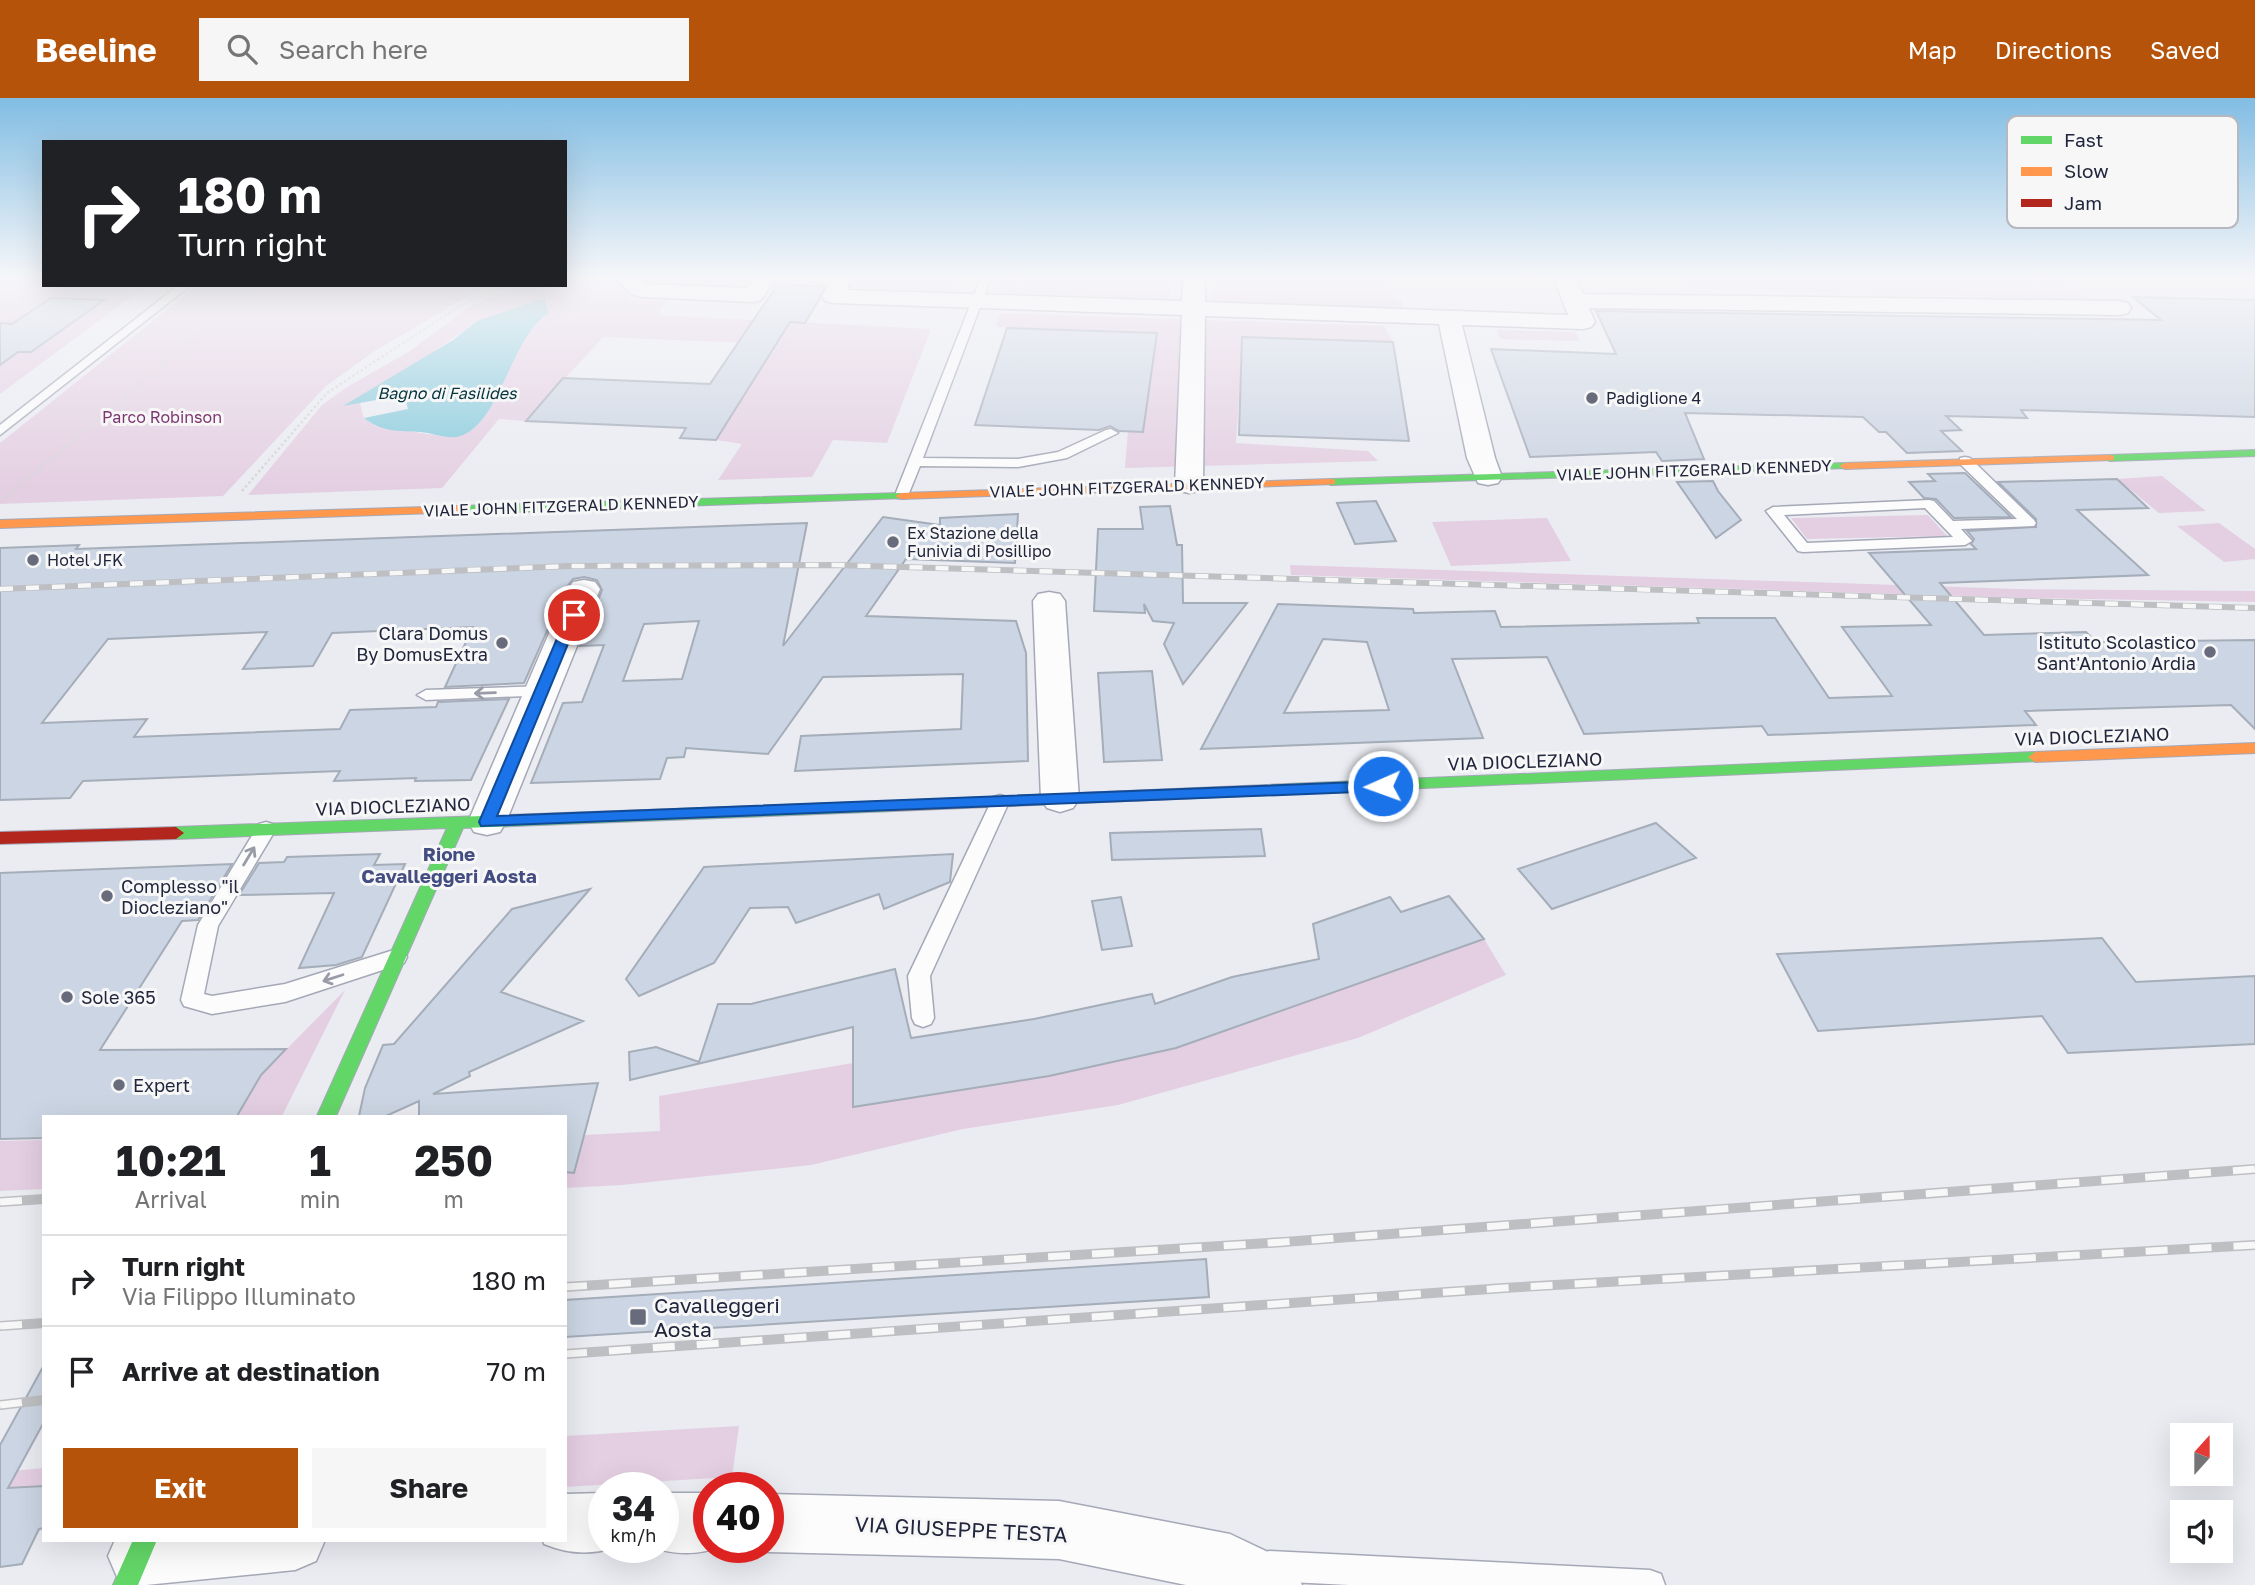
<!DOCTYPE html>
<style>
:root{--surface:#fff;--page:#f6f6f6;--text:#202124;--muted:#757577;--line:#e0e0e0;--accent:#b45309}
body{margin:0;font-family:"Golos Text",sans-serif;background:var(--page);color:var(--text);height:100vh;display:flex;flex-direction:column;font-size:26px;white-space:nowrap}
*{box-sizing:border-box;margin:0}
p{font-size:23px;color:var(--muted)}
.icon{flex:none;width:38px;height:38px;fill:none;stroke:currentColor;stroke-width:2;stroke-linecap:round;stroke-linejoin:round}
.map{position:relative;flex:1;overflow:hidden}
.sheet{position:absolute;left:42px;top:1017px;width:525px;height:427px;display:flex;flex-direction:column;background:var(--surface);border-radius:0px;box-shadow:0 7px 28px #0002}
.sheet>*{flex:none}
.guide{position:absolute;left:42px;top:42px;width:525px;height:147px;border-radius:0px;box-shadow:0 7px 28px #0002;background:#202124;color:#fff;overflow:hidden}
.needle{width:46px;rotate:21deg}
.buttons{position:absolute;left:2170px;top:1325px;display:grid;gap:14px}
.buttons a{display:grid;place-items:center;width:63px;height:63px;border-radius:0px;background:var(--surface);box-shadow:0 7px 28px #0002;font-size:35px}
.speed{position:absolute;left:588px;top:1374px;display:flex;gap:14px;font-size:35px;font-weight:700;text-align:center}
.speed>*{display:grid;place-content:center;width:91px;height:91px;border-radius:50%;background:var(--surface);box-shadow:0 7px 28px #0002;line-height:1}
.speed small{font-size:18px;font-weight:400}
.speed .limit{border:10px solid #d22;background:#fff;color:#111}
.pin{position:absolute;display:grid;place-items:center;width:60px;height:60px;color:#fff;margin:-30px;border:4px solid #fff;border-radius:50%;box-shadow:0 2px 7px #0007}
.me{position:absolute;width:77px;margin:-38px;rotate:268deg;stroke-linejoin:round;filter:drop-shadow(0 0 5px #0008)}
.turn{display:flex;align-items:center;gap:24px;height:147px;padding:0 21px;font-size:32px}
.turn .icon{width:91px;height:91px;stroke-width:2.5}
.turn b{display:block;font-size:49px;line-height:60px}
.eta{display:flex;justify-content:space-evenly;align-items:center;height:119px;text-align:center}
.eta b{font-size:42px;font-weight:700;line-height:49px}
.primary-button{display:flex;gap:14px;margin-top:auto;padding:14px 21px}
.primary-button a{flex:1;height:80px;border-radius:0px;background:var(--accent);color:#fff;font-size:28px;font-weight:700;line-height:80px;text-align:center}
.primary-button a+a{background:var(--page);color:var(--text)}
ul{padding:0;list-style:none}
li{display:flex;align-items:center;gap:21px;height:91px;padding:0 21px;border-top:2px solid var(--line)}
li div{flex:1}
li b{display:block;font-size:26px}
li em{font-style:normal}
header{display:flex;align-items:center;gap:42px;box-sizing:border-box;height:98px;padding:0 35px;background:var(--accent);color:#fff}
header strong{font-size:33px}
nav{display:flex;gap:38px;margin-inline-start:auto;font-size:24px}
.search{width:490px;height:63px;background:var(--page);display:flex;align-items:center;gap:18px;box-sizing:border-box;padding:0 24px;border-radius:0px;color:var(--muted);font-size:26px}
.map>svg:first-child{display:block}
</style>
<header>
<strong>Beeline</strong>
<div class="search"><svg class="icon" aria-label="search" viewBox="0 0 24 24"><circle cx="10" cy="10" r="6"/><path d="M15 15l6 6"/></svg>Search here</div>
<nav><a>Map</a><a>Directions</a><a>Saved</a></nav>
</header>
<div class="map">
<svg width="2255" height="1487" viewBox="0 0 2255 1487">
<rect width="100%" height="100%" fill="#eaecf2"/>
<path fill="#e4cfe2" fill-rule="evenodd" d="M 0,180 L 44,180 L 44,187 L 147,187 L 0,296 Z
M 638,180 L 747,180 L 744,184 L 731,184 L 728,188 L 634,184 Z
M 853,180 L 961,180 L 955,194 L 848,190 Z
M 1001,180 L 1173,180 L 1169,201 L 996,194 Z
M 1213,180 L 1389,180 L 1393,202 L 1402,203 L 1403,210 L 1211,204 Z
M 1680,180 L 2065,181 L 2087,201 L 1687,191 Z
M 565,182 L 634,187 L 626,200 L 667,203 L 657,217 L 931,231 L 887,345 L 833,342 L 812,379 L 718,382 L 742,346 L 716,342 L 775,246 L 603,239 L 526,323 L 499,321 L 442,390 L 248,397 L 322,307 L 347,289 L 410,253 L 469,209 L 518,188 L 565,187 ZM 546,200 L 549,215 L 539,221 L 520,249 L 492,305 L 447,339 L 375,328 L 364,320 L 360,305 L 477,223 Z
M 198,187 L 495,187 L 480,191 L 376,252 L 326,288 L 223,398 L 0,406 L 0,345 Z
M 1000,215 L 1384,228 L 1393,244 L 1243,239 L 1236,345 L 1368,353 L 1378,363 L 1125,370 L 1128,332 L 1143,333 L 1158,234 L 996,229 Z
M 1497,232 L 1576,234 L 1579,243 L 1500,241 Z
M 2162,378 L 2206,413 L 2159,415 L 2117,381 Z
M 1928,417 L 1947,438 L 1807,441 L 1791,420 Z
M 1547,420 L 1571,463 L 1451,468 L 1432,424 Z
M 2219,425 L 2255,451 L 2255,461 L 2224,464 L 2177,428 Z
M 1290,467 L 2017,491 L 2255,493 L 2255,504 L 2028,500 L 1291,477 Z
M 1484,841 L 1506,877 L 1358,940 L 1118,1007 L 963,1031 L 811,1067 L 622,1087 L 565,1090 L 565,1056 L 579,1055 L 584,1037 L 660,1033 L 659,998 L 853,965 L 854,1009 L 1049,978 L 1171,951 Z
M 345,892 L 282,1018 L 237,1018 L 261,977 Z
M 44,1042 L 44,1091 L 0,1093 L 0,1043 Z
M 739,1328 L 732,1379 L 565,1389 L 565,1338 Z
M 44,1370 L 44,1432 L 0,1435 L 0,1374 Z"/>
<path fill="#88cbdc" d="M 545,200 L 549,215 C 510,240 502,320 463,337 C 449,343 435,335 420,334 C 400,333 381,334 364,320 L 408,311 L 404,297 L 343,308 L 453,242 L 477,223 Z"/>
<path fill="#ccd5e3" stroke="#a5adb9" stroke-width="2" fill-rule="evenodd" d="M 778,186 L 824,189 L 820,200 L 805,225 L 790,224 L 716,342 L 680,340 L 686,330 L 526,323 L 563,280 L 710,286 Z
M 2133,199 L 2255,202 L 2255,319 L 2021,312 L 2027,320 L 1946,318 L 1961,332 L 1941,333 L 1962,353 L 1907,355 L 1886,334 L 1879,334 L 1863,319 L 1685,315 L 1704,361 L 1662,363 L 1656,354 L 1530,359 L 1491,251 L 1616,256 L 1596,213 L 2161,222 Z
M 51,200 L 104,202 L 31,254 L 18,254 L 0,267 L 0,225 L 12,226 Z
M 1007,230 L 1157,235 L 1143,334 L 1119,333 L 1110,328 L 1099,332 L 975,327 Z
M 1242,239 L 1393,244 L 1409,343 L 1239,337 Z
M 1965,375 L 2011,419 L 1954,420 L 1936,401 L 1924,400 L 1909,384 L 1935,383 L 1928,376 Z
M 2117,381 L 2148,410 L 2077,412 L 2148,477 L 1940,485 L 1984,537 L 2086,534 L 2096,544 L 2255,542 L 2255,631 L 2231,607 L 2025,613 L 2036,627 L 1768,637 L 1762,628 L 1584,636 L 1547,559 L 1452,561 L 1483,640 L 1201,651 L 1278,506 L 1413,511 L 1414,515 L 1495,513 L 1501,529 L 1699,525 L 1697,520 L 1775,520 L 1829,600 L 1892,598 L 1842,529 L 1931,527 L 1869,455 L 1976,451 L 1971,446 L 1974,441 L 1967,433 L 2036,429 L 2036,421 L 1998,384 ZM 1323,541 L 1367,544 L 1389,612 L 1284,615 Z
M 1713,383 L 1718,393 L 1741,422 L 1716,440 L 1677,384 Z
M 1376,403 L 1396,443 L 1355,446 L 1337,405 Z
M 1170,408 L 1177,447 L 1182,447 L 1183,505 L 1247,505 L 1183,586 L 1164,546 L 1174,525 L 1153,523 L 1144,506 L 1145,515 L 1094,513 L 1098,431 L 1143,431 L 1140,409 Z
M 1018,416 L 1015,465 L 906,461 L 866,518 L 1016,523 L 1026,555 L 1028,663 L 795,673 L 801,638 L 961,631 L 963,576 L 823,579 L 768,656 L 686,650 L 684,659 L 667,660 L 660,681 L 531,685 L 563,605 L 582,604 L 604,547 L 580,548 L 602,492 L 597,482 L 584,479 L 573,481 L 566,490 L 524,585 L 445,589 L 473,529 L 332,535 L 313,568 L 243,571 L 267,534 L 108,541 L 42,625 L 147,621 L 134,639 L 340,631 L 350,612 L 436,609 L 438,604 L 509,601 L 471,682 L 415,683 L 416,680 L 334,683 L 340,673 L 83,683 L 70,700 L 0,702 L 0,450 L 79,447 L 76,451 L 807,425 L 783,548 L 883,419 L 940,427 L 940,420 ZM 699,523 L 682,581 L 623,583 L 644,526 Z
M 1152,573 L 1162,662 L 1104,664 L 1098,575 Z
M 1656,725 L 1696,760 L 1552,811 L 1518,771 Z
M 1261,731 L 1265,758 L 1112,762 L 1110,735 Z
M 380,756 L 374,767 L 405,766 L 362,859 L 336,867 L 299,870 L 334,795 L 239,797 L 259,765 L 284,764 L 287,759 Z
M 953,756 L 950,784 L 884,811 L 879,796 L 796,825 L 788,809 L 750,810 L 714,865 L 639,898 L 626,881 L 704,769 Z
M 232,766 L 198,822 L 182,823 L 100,952 L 286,951 L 261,977 L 237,1018 L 44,1018 L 44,1040 L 0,1041 L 0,775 Z
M 590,791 L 501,894 L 583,923 L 469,974 L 470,978 L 433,996 L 598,985 L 574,1075 L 565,1074 L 565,1018 L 419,1018 L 419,1003 L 386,1018 L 359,1018 L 365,990 L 383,947 L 394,946 L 512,811 Z
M 1449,798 L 1484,841 L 1176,950 L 1049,978 L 853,1009 L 853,929 L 630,982 L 629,954 L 656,949 L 699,964 L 718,906 L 751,906 L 895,871 L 911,940 L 1034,921 L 1152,896 L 1155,906 L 1232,879 L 1319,861 L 1313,826 L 1390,799 L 1401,814 Z
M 1121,799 L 1132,848 L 1102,852 L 1092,803 Z
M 2102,840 L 2136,884 L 2255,878 L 2255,946 L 2068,955 L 2042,918 L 1818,933 L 1777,856 Z
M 1206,1161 L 1209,1199 L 565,1239 L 565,1202 Z
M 44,1267 L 44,1324 L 8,1390 L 44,1388 L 44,1430 L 39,1431 L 22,1466 L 0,1469 L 0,1347 Z"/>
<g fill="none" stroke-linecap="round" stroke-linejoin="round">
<g stroke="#a5a8b6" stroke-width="3">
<path id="lane" d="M 981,180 L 991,180 L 923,360 L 1018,361 L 1058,354 L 1106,332 L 1111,331 L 1118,335 L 1067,360 L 1018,369 L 920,368 L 907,400 L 897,400 L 895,397 Z
M 179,187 L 191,187 L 0,337 L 0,327 Z
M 1965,359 L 1970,360 L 2034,422 L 2036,425 L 2034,428 L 1961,431 L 1972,443 L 1965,447 L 1803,454 L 1798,453 L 1766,413 L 1773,409 L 1929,402 L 1934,403 L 1953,423 L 2017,421 L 1960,366 L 1960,360 ZM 1925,410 L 1953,439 L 1807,445 L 1784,417 Z
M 544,588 L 550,589 L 553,593 L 550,597 L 426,602 L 417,597 L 426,592 Z
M 1000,697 L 1007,699 L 1009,704 L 930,878 L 934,920 L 931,926 L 923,929 L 915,926 L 912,920 L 908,878 L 991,704 L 993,699 Z
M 266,724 L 273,726 L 276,731 L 218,828 L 204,896 L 212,898 L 285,886 L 397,851 L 404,853 L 407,859 L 404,865 L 285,904 L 212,916 L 184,908 L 181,902 L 198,827 L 259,726 Z
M 1269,1453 L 1650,1472 L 1661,1476 L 1665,1487 L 1349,1487 L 1269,1483 L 1258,1479 L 1254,1468 L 1258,1457 Z"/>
</g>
<g stroke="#a5a8b6" stroke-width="3">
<path id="street" d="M 614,180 L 639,180 L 647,186 L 747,190 L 754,180 L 776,180 L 761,202 L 753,204 L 641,199 L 633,197 Z
M 813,180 L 852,180 L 847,192 L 1182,203 L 1183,180 L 1205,180 L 1205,204 L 1568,217 L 1554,180 L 1576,180 L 1583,196 L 2120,203 L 2128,205 L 2131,210 L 2128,215 L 2120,217 L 1589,210 L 1595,224 L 1591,229 L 1583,231 L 1462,227 L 1495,360 L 1502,379 L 1498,385 L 1488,387 L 1478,385 L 1467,360 L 1439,226 L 1205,218 L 1203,387 L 1199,393 L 1189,395 L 1179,393 L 1175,387 L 1182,217 L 833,205 L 825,203 L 822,198 L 828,187 L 816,185 Z
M 584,482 L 595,484 L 600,491 L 506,724 L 500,734 L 487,737 L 474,734 L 468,724 L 568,491 L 573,484 Z
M 1049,494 L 1060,496 L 1065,503 L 1079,701 L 1073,710 L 1060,714 L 1047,710 L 1041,701 L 1033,503 L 1038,496 Z
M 604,1395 L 604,1449 L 614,1449 C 591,1458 566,1455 544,1446 L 543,1442 L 565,1442 L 565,1396 Z
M 663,1395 L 709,1395 L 709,1449 L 719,1449 C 701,1457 671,1457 653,1449 L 663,1449 Z
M 768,1396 L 1059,1403 L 1230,1436 L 1293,1466 L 1302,1487 L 1186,1487 L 1059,1461 L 768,1454 L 755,1449 L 768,1449 Z
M 115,1442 L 325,1442 L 316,1463 L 295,1472 L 146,1487 L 136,1487 L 117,1479 L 108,1458 Z"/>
</g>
<g stroke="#a5a8b6" stroke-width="2">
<path id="fast" d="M 2255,352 L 2255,358 L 2110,363 L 2104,360 L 2110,357 Z
M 1845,365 L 1851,368 L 1849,370 L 1331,387 L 1325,384 L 1331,381 Z
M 901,395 L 907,398 L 905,400 L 459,416 L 453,412 L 459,408 Z
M 2035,654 L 2040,655 L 2042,659 L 2040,663 L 1267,697 L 1259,692 L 1267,687 Z
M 894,703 L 902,708 L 894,713 L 463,730 L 336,1018 L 317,1018 L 447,730 L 176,741 L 168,735 L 176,729 Z
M 133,1442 L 157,1442 L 138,1487 L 113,1487 Z"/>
</g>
<g stroke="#a5a8b6" stroke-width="2">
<path id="slow" d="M 2110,357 L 2114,358 L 2114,362 L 1845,371 L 1839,368 L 1845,365 Z
M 1331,381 L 1335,382 L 1335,386 L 901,401 L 895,398 L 901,395 Z
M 459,408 L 463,410 L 463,414 L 0,430 L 0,422 Z
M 2255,645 L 2255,655 L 2035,664 L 2028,659 L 2035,654 Z
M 1267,687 L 1275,692 L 1267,697 L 894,713 L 886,708 L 894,703 Z"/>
</g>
<g stroke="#a5a8b6" stroke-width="2">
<path id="jam" d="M 176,729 L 184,735 L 176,741 L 0,746 L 0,734 Z"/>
</g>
<path stroke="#d6d6d8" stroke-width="2.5" stroke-dasharray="2.5 2.5" stroke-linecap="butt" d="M 588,180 L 599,181
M 0,193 L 21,185 L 23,180
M 0,219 L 21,204 L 21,185
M 789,245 L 791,225
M 242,393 L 327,295 L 458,209 L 509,187
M 11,395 L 255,187"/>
<path stroke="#d6d6d8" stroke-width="3.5" stroke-dasharray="2.5 2.5" stroke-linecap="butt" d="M 5,400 L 13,393"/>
<use href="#lane" fill="#fcfcfd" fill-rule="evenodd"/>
<use href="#street" fill="#fcfcfd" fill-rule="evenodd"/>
<use href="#fast" fill="#63d668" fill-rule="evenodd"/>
<use href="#slow" fill="#ff974d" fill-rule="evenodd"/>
<use href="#jam" fill="#b3261e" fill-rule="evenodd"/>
<g stroke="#bebfc2" stroke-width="6">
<path id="rail-far1" d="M 0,491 L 569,468 L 836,467 L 2255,510"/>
</g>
<g stroke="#bebfc2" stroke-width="10">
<path id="rail" d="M 0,1104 L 44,1101
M 565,1189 L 1284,1144 L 2255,1071
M 0,1228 L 44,1225
M 565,1256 L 1504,1190 L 2255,1147
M 0,1307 L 44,1302"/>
</g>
<use href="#rail-far1" stroke="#f7f7f7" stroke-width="4.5" stroke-dasharray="13" stroke-linecap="butt"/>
<use href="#rail" stroke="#f7f7f7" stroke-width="7" stroke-dasharray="22" stroke-linecap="butt"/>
</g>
<defs><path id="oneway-shaft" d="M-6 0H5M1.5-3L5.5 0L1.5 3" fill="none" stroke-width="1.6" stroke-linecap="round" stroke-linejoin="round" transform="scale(1.75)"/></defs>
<g stroke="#999ca7">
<use href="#oneway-shaft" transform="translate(485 595) rotate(178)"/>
<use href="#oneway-shaft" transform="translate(249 758) rotate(-59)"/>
<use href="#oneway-shaft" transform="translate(333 880) rotate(162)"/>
</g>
<linearGradient id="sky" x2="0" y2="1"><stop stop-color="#81bde3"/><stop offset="0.46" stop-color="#f6f6f9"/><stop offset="1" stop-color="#f6f6f9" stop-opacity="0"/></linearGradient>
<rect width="2255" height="388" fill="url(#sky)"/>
<path fill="#1a73e8" stroke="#114b97" stroke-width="2" d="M 574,513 L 580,517 L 497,718 L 1383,683 L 1391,688 L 1383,693 L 481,728 L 479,724 L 567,517 Z"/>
<g fill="#676b7c" stroke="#f7f7f7" stroke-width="2.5">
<circle cx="1592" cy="300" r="7"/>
<circle cx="893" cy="444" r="7"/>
<circle cx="33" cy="462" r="7"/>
<circle cx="502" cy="545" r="7"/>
<circle cx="2210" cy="554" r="7"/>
<circle cx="107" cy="798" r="7"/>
<circle cx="67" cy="899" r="7"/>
<circle cx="119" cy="987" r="7"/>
<rect x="629" y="1210" width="18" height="18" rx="3.5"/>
</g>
<g text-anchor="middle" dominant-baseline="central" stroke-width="6" stroke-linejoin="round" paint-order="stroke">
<g font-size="16" font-style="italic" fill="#04343d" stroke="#f7f7f7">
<text x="447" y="295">Bagno di Fasilides</text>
</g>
<g font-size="16" fill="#21263d" stroke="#f7f7f7" text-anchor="start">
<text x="1606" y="300">Padiglione 4</text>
<text x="907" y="435">Ex Stazione della<tspan x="907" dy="18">Funivia di Posillipo</tspan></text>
<text x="47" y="462">Hotel JFK</text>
</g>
<g font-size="16" fill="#7e3671" stroke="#f7f7f7">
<text x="162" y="319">Parco Robinson</text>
</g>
<g font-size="16" fill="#21263d" stroke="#f7f7f7">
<text transform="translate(1694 372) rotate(-2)">VIALE JOHN FITZGERALD KENNEDY</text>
<text transform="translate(1127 389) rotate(-2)">VIALE JOHN FITZGERALD KENNEDY</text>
<text transform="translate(561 408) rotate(-2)">VIALE JOHN FITZGERALD KENNEDY</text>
</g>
<g font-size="18" fill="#21263d" stroke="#f7f7f7" text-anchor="start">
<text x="488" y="535" text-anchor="end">Clara Domus<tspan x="488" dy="21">By DomusExtra</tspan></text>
<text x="2196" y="544" text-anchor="end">Istituto Scolastico<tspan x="2196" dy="21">Sant'Antonio Ardia</tspan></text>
<text x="121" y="788">Complesso "il<tspan x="121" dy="21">Diocleziano"</tspan></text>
<text x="81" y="899">Sole 365</text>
<text x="133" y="987">Expert</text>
</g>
<g font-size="18" fill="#21263d" stroke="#f7f7f7">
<text transform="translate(2092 638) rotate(-2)">VIA DIOCLEZIANO</text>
<text transform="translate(1525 663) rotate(-2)">VIA DIOCLEZIANO</text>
<text transform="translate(393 708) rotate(-2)">VIA DIOCLEZIANO</text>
</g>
<g font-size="19" font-weight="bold" fill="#444d82" stroke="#f7f7f7">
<text x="449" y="755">Rione<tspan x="449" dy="22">Cavalleggeri Aosta</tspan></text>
</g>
<g font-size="21" fill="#21263d" stroke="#f7f7f7" text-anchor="start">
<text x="654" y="1207">Cavalleggeri<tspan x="654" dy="24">Aosta</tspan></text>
</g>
<g font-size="21" fill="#21263d" stroke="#f7f7f7">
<text transform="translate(961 1431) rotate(3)">VIA GIUSEPPE TESTA</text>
</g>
</g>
<rect x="2007" y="18" width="231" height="112" rx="10" fill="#f7f7f7" stroke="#b7b8bf" stroke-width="2"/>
<rect x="2021" y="38" width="31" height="8" fill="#63d668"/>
<rect x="2021" y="69" width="31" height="9" fill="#ff974d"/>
<rect x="2021" y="101" width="31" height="8" fill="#b3261e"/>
<g font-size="19" fill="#21263d">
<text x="2064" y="49">Fast</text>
<text x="2064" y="80">Slow</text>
<text x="2064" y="112">Jam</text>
</g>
</svg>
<div class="buttons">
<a><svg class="needle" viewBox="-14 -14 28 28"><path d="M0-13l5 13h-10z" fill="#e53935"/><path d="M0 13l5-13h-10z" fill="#757577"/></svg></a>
<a><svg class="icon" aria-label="sound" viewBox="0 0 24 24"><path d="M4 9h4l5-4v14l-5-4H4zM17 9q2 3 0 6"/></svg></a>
</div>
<div class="speed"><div>34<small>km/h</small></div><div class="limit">40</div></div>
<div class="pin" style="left:574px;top:517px;background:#d93025"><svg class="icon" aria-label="arrive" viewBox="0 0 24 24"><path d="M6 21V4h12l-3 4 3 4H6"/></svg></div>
<svg class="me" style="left:1383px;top:688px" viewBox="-20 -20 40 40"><circle r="17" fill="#1a73e8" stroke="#fff" stroke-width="3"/><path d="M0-11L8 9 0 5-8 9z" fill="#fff"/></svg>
<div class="guide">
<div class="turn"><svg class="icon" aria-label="right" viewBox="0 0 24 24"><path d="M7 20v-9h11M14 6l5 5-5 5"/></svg><div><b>180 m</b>Turn right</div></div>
</div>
<section class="sheet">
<div class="eta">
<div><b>10:21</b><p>Arrival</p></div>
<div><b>1</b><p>min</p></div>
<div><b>250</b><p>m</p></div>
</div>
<ul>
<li><svg class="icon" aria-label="right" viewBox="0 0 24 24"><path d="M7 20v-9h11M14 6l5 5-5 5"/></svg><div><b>Turn right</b><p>Via Filippo Illuminato</p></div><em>180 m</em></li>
<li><svg class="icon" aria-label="arrive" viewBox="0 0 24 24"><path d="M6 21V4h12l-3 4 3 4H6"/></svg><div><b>Arrive at destination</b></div><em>70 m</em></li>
</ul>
<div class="primary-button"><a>Exit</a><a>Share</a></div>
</section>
</div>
